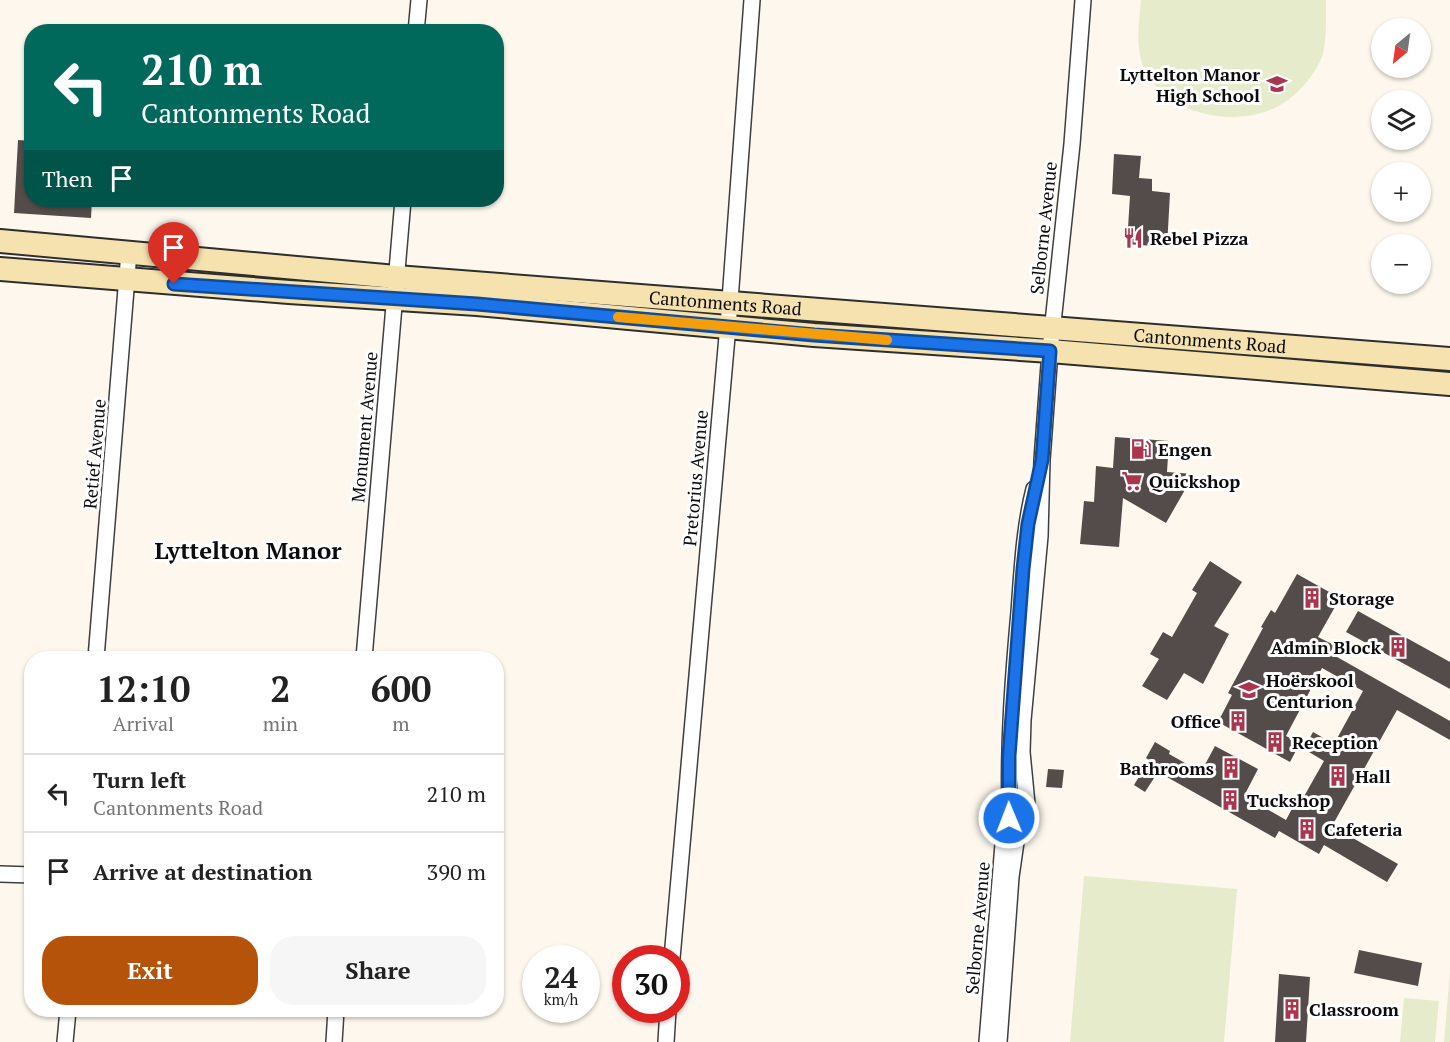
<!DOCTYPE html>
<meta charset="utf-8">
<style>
:root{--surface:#fff;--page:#f6f6f6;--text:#222;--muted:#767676;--line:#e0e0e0;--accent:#b45309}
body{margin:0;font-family:"PT Serif",serif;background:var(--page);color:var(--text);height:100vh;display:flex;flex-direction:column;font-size:22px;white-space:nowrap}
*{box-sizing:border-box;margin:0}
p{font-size:20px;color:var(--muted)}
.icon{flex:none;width:33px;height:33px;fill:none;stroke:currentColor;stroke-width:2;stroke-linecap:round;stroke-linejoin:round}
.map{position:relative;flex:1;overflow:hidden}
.sheet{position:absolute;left:24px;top:651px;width:480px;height:366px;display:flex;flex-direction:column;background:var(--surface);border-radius:24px;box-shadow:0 2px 4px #0004}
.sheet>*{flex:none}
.guide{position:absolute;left:24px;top:24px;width:480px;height:183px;border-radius:24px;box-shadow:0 2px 4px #0004;background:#00695c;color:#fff;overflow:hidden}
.needle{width:39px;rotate:209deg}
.tools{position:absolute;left:1371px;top:18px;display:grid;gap:12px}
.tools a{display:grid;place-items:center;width:60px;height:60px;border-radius:50%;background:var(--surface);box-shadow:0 2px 4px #0004;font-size:30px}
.speed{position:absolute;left:522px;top:945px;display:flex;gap:12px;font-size:30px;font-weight:700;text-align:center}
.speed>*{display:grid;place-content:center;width:78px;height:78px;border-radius:50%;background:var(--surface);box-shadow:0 2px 4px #0004;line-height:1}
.speed small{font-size:15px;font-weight:400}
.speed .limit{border:9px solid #d22;background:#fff;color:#111}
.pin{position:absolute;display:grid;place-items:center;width:51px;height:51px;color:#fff;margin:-62px -26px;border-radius:50% 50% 50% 0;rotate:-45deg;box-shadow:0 0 6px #0007}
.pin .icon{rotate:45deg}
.me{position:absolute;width:66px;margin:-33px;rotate:359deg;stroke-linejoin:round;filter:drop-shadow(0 0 4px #0008)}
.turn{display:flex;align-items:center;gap:21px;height:126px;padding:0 18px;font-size:27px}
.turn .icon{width:78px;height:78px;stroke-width:2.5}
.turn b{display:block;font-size:42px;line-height:51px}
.then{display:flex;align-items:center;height:57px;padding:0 18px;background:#0003;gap:12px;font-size:22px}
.eta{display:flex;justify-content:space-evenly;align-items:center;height:102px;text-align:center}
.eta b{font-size:36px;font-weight:800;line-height:42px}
.cta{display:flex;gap:12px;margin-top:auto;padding:12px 18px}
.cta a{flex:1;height:69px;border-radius:24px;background:var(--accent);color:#fff;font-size:24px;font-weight:800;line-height:69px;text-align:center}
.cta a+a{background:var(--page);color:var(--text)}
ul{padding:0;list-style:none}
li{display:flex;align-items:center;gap:18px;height:78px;padding:0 18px;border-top:2px solid var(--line)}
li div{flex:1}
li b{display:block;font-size:22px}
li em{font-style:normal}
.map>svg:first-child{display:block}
</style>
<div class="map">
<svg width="1450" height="1042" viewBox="0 0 1450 1042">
<rect width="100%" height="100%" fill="#fdf7ed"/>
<path fill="#e5ebcb" d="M 1141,0 L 1326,0 C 1326,14 1327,48 1321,59 C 1312,79 1295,98 1275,108 C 1232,128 1165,114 1144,68 C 1135,47 1139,22 1141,0 Z
M 1084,876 L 1237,889 L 1224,1042 L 1070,1042 Z
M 1450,972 L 1450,1042 L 1444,1042 Z
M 1404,998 L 1439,1001 L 1435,1042 L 1400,1042 Z"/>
<path fill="#534c4a" d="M 18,140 L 32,141 L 32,200 L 92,200 L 91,218 L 14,213 Z
M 1114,154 L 1141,156 L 1139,178 L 1152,179 L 1152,191 L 1170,193 L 1167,247 L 1127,244 L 1130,196 L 1112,194 Z
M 1115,437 L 1169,441 L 1167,472 L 1194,474 L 1166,523 L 1123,498 L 1119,547 L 1080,544 L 1084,501 L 1094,502 L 1096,466 L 1113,468 Z
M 1210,561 L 1242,582 L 1214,626 L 1229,634 L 1203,684 L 1184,673 L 1167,700 L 1142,686 L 1159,659 L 1150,654 L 1163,632 L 1172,637 L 1197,593 L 1192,590 Z
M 1297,574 L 1340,598 L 1318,637 L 1334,645 L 1330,653 L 1450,721 L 1450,740 L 1397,710 L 1332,826 L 1398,864 L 1387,882 L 1324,845 L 1319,854 L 1279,831 L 1275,838 L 1158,772 L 1145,792 L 1134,785 L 1149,760 L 1146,758 L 1155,742 L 1170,751 L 1169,754 L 1201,772 L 1215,746 L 1258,769 L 1244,796 L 1286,820 L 1294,805 L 1298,807 L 1324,761 L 1304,749 L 1313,732 L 1334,744 L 1363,691 L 1322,668 L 1286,736 L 1300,743 L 1290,762 L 1218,722 L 1232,695 L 1228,693 L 1263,628 L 1261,627 L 1271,610 L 1275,613 Z
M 1358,611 L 1450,662 L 1450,689 L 1346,632 Z
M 1048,769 L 1064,770 L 1062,788 L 1046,787 Z
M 1359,950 L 1422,963 L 1418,986 L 1354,973 Z
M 1279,974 L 1310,977 L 1306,1042 L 1275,1042 Z"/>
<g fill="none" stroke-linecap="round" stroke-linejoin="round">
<g stroke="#3f3f3f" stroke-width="18">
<path id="street" d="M 416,32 L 419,0
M 96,658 L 129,252
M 364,658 L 403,200
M 1027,804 L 1022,752 L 1023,720 L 1040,536 L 1042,460 L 1050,351 L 1072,144 L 1083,0
M 1010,810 C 1008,744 1013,678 1019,612 C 1022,571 1024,528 1034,489
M 0,874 L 32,875
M 672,958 L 729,314 L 752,0
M 65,1042 L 68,1010
M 334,1042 L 336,1010
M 666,1042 L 668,1010
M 987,1042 L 1003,844 L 1009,818
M 999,1042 L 1011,877 L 1016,842 L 1024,826"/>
</g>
<g stroke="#2e2e2e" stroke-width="26">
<g id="secondary">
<path id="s1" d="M 0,241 L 396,277 L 1450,359"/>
<path d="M 0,269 L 289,292 L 477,304 L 814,335 L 1050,351 L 1450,384"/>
</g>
</g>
<use href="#street" stroke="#fff" stroke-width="15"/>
<use href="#secondary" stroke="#f5e2af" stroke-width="22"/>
</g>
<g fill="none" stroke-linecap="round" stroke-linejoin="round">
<g stroke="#114b97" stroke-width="15">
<path id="route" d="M 174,284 L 477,304 L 814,335 L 1050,351 L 1042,460 L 1028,524 L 1023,569 L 1009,756 L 1009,818"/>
</g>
<use href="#route" stroke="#1a73e8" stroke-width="10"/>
<path stroke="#f59e0b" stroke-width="10" d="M 618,317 L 887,340"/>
</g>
<defs>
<g id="school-bare" transform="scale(1.62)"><path d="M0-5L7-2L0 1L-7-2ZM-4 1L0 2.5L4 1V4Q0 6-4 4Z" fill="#ab354e" stroke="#fff" stroke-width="2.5" paint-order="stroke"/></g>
<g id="restaurant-bare" transform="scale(1.62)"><path d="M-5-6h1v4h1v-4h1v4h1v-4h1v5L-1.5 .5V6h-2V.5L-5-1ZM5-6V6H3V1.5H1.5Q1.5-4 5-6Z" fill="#ab354e" stroke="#fff" stroke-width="2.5" paint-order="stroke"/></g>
<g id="fuel-bare" transform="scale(1.62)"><path d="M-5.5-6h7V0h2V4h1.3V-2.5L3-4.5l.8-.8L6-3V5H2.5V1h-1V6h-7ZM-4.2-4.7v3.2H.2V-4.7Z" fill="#ab354e" stroke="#fff" stroke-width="2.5" paint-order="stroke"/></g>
<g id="supermarket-bare" transform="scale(1.62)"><path d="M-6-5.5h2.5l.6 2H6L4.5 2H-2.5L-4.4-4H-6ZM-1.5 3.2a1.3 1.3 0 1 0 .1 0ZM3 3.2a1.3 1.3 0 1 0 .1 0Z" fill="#ab354e" stroke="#fff" stroke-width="2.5" paint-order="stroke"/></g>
<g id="building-bare" transform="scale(1.62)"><path d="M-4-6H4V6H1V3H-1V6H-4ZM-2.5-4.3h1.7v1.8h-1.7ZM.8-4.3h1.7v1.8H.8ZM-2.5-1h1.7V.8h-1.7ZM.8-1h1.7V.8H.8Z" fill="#ab354e" stroke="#fff" stroke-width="2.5" paint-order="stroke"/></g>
</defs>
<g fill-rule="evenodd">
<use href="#school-bare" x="1277" y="84"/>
<use href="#restaurant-bare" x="1133" y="238"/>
<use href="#fuel-bare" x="1141" y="449"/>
<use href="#supermarket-bare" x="1132" y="481"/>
<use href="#building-bare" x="1312" y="598"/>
<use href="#building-bare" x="1398" y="647"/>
<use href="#school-bare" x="1249" y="690"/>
<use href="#building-bare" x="1238" y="721"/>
<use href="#building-bare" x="1275" y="742"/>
<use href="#building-bare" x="1231" y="768"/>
<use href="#building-bare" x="1338" y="776"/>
<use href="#building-bare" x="1230" y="800"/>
<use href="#building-bare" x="1307" y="829"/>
<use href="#building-bare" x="1292" y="1009"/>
</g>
<g text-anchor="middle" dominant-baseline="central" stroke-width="6" stroke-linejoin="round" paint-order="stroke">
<g font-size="18" font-weight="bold" fill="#0c0c0c" stroke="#fff" text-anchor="start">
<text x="1260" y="74" text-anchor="end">Lyttelton Manor<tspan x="1260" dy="21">High School</tspan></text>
<text x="1150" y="238">Rebel Pizza</text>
<text x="1158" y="449">Engen</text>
<text x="1149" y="481">Quickshop</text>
<text x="1329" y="598">Storage</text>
<text x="1381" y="647" text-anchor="end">Admin Block</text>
<text x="1266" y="680">Hoërskool<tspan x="1266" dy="21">Centurion</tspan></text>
<text x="1221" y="721" text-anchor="end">Office</text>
<text x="1292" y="742">Reception</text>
<text x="1214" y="768" text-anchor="end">Bathrooms</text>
<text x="1355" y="776">Hall</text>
<text x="1247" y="800">Tuckshop</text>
<text x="1324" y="829">Cafeteria</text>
<text x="1309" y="1009">Classroom</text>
</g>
<g font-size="18" fill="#0c0c0c" stroke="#fff">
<text transform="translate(1043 228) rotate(-84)">Selborne Avenue</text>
<text stroke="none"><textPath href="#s1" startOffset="728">Cantonments Road</textPath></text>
<text stroke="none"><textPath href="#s1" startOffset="1214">Cantonments Road</textPath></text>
<text transform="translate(364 427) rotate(-85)">Monument Avenue</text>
<text transform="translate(94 454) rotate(-85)">Retief Avenue</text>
<text transform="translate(695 478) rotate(-85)">Pretorius Avenue</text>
<text transform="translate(977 928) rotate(-85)">Selborne Avenue</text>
</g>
<g font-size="24" font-weight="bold" fill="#0c0c0c" stroke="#fff">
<text x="248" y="550">Lyttelton Manor</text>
</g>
</g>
</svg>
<div class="tools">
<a><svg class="needle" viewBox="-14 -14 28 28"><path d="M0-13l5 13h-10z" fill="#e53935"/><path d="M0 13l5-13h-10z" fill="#767676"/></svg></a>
<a><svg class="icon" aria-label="layers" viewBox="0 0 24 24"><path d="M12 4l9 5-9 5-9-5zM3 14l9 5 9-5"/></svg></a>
<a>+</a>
<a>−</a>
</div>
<div class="speed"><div>24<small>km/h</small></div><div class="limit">30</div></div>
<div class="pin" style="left:174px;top:284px;background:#d93025"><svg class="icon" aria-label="arrive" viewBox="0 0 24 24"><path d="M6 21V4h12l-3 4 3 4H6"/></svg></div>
<svg class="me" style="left:1009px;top:818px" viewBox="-20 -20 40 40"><circle r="17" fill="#1a73e8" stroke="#fff" stroke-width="3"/><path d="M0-11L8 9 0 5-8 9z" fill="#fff"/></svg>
<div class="guide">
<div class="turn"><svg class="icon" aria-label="left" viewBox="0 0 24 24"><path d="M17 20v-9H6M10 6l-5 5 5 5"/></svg><div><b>210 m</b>Cantonments Road</div></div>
<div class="then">Then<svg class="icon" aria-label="arrive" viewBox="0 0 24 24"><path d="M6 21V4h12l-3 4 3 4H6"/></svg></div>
</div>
<section class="sheet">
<div class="eta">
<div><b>12:10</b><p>Arrival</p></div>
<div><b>2</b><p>min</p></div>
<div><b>600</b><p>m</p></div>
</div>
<ul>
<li><svg class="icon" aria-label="left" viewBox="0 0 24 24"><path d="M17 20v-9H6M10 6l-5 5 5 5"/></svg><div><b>Turn left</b><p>Cantonments Road</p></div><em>210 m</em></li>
<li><svg class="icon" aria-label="arrive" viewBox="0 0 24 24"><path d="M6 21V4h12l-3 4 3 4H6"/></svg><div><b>Arrive at destination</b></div><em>390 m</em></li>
</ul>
<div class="cta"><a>Exit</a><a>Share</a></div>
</section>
</div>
